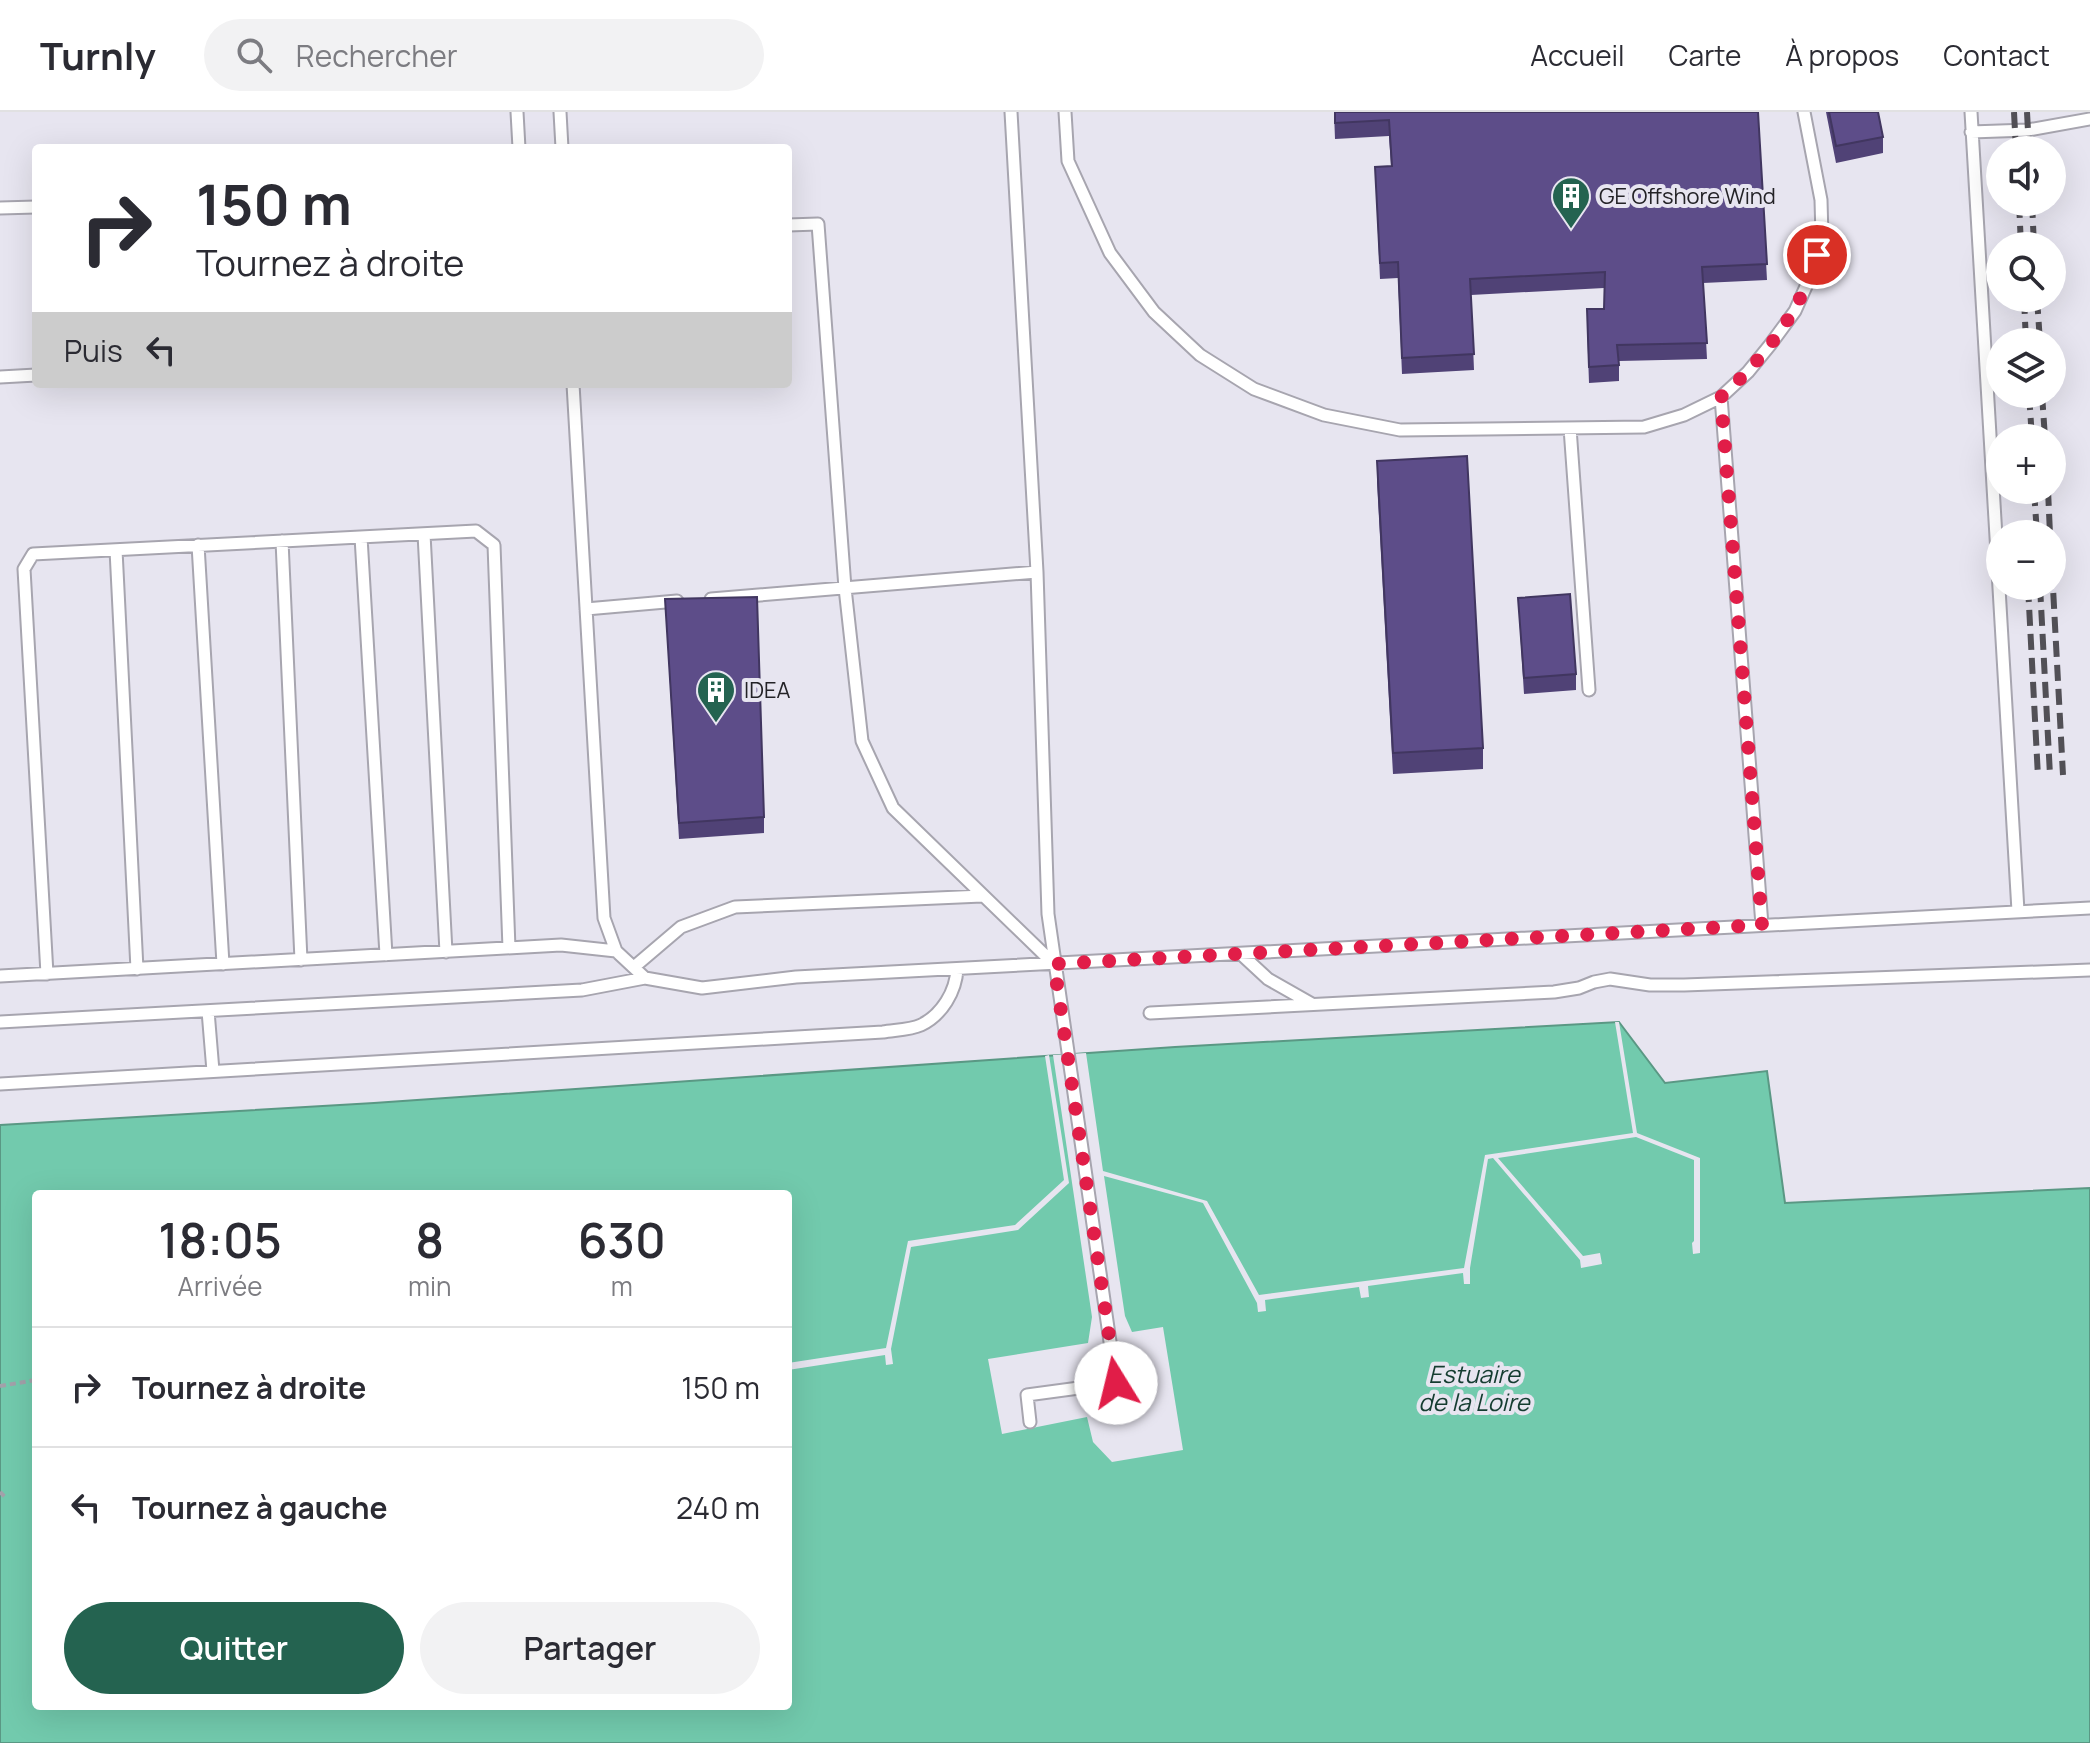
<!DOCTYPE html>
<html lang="fr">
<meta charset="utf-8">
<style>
:root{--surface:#fff;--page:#f2f2f3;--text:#2b2b33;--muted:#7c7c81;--line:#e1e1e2;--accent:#246350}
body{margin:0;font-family:Manrope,sans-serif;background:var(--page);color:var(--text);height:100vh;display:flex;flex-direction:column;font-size:30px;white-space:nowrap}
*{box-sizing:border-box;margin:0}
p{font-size:26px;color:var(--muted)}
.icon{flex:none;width:44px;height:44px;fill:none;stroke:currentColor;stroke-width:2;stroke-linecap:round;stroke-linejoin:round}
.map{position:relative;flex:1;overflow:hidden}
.side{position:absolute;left:32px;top:1078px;width:760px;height:520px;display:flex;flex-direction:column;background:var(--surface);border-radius:8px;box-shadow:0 8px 32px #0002}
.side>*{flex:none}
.guide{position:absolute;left:32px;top:32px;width:760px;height:244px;border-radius:8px;box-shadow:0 8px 32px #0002;background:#fff;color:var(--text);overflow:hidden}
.controls{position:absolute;left:1986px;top:24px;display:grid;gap:16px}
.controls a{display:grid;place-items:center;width:80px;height:80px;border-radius:50%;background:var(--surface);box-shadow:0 8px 32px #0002;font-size:40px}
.pin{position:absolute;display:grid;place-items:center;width:68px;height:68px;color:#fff;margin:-34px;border:4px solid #fff;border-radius:50%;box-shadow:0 2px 8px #0007}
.me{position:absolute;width:88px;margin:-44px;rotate:351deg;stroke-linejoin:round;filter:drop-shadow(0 0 6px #0008)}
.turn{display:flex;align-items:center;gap:28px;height:168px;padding:0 32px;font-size:36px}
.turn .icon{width:104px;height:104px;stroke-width:2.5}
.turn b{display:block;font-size:56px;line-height:68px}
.then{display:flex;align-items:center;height:76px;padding:0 32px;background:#0003;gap:16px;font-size:30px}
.eta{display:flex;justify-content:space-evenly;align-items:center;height:136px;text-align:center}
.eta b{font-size:48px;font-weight:600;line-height:56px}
.action{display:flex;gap:16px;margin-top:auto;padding:16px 32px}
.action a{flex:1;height:92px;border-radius:48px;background:var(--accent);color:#fff;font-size:32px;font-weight:600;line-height:92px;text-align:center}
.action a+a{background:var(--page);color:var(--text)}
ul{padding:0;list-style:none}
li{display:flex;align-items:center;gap:24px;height:120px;padding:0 32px;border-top:2px solid var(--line)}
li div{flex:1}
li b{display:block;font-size:30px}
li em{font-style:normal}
header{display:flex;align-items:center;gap:48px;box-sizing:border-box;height:112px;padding:0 40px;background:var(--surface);border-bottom:2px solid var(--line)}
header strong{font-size:38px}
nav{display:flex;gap:44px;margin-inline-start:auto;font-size:28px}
.search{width:560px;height:72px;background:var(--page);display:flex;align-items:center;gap:20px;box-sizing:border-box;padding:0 28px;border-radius:44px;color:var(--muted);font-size:30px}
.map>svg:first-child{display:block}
</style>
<header>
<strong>Turnly</strong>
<div class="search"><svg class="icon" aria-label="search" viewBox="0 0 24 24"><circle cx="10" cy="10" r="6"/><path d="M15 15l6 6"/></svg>Rechercher</div>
<nav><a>Accueil</a><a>Carte</a><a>À propos</a><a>Contact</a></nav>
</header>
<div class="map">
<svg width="2090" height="1631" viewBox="0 0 2090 1631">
<rect width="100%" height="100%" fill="#e7e5f0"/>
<path fill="#72caad" stroke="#5a9884" stroke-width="2" fill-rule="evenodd" d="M 1619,910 L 1665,971 L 1767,959 L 1785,1091 L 2090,1076 L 2090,1631 L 0,1631 L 0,1013 L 374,991 L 1175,935 ZM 36,1082 L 788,1082 L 788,1594 L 36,1594 Z"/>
<path fill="#e7e5f0" d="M 1615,910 L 1619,910 L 1637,1021 L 1700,1046 L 1700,1141 L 1693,1142 L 1692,1131 L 1694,1129 L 1694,1048 L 1636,1025 L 1498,1046 L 1583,1144 L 1600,1141 L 1602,1152 L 1581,1156 L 1580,1148 L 1493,1046 L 1488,1047 L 1470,1156 L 1470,1172 L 1464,1172 L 1463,1161 L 1368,1174 L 1369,1185 L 1361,1186 L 1359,1175 L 1265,1188 L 1266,1199 L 1258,1200 L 1257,1191 L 1203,1091 L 1104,1064 L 1125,1204 L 1132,1220 L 1163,1215 L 1183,1338 L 1112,1350 L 1093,1330 L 1087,1305 L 1002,1322 L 988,1247 L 1088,1231 L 1092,1205 L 1053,943 L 1086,941 L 1103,1059 L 1207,1089 L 1259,1183 L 1464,1156 L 1485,1043 L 1633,1021 Z
M 1049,943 L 1069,1071 L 1018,1118 L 911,1135 L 891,1237 L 893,1252 L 886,1253 L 885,1243 L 788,1258 L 788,1251 L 886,1236 L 908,1129 L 1015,1113 L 1064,1068 L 1045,944 Z"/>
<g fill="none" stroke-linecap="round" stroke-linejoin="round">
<g stroke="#a7a5af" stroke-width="15">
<path id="service" d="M 517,0 L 519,36
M 560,0 L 562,36
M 1011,0 L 1037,460 L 1048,802 L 1116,1271 L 1027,1283 L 1030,1310
M 1065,0 L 1068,49 L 1110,141 L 1154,200 L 1200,243 L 1254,277 L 1324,303 L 1400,318 L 1644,315 L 1684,303 L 1721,285 L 1748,260 L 1770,233 L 1795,199 L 1812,161 L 1822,125 L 1821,88 L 1804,0
M 1971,0 L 2018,799
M 1971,20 L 2028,18 L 2090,7
M 0,96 L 36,95
M 788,113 L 818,112 L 845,476 L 862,629 L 893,696 L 1054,852
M 0,265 L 36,263
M 573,272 L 604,806 L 616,839 L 645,866 L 702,876 L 796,865 L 2090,796
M 1721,285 L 1762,813
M 1570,316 L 1589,578
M 424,422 L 446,840
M 361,425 L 386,843
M 282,429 L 301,848
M 198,433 L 223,852
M 116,438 L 137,857
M 711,487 L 1037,460
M 586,497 L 677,489
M 1241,842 L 1268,867 L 1312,892
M 634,855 L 681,815 L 735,795 L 982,784
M 47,862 L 24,457 L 33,442 L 476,419 L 494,433 L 509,836
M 0,864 L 561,833 L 616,839
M 208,899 L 213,959
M 1150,901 L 1554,880 L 1579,876 L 1594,870 L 1610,867 L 1650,873 L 1684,873 L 2090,858
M 0,910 L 582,878 L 645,866
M 0,972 L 883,920 C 894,918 910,918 921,913 C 942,903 956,879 957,857"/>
</g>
<path stroke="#a3a1aa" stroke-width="4" stroke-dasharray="6 4" stroke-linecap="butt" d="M 0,1274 L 36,1268
M 0,1380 L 5,1385"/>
<use href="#service" stroke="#fff" stroke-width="11"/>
<path stroke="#525056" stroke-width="6" stroke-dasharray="16 8" stroke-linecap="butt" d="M 2014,0 L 2016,38
M 2027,0 L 2029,38
M 2019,90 L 2021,134
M 2032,90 L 2034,134
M 2024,186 L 2026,230
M 2037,186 L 2040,230
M 2029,282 L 2032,326
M 2042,282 L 2045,326
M 2034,378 L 2037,422
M 2048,378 L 2050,422
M 2052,457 L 2063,663
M 2028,474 L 2038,665
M 2040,474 L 2050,663"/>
</g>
<path fill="#504276" d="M 1334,0 L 1758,0 L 1767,168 L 1703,171 L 1707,247 L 1619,249 L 1619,269 L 1589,271 L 1587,214 L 1604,197 L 1604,176 L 1471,183 L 1474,258 L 1402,262 L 1398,166 L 1380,167 L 1375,55 L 1391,54 L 1389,24 L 1335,27 Z
M 1826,0 L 1878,0 L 1883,25 L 1883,41 L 1836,51 Z
M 1377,349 L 1483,636 L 1483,657 L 1393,662 L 1377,370 Z
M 1518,486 L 1576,562 L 1576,578 L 1524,582 Z
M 665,487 L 764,705 L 764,721 L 679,727 Z"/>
<path fill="#5d4d89" stroke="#413660" stroke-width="2" d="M 1335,0 L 1758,0 L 1767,152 L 1702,155 L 1707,231 L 1617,233 L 1619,253 L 1589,255 L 1587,197 L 1604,197 L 1605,160 L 1470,167 L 1474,242 L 1402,246 L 1398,150 L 1380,151 L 1375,55 L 1392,54 L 1389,8 L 1335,11 Z
M 1829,0 L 1878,0 L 1883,25 L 1836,34 Z
M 1467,344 L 1483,636 L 1393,641 L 1377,349 Z
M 1570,482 L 1576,562 L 1524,566 L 1518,486 Z
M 757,485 L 764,705 L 679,711 L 665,487 Z"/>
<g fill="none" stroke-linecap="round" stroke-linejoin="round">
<path stroke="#e11d48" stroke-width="14" stroke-dasharray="0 25.2" d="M 1116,1271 L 1054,852 L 1762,813 L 1721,285 C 1764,246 1801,200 1817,143"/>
</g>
<defs>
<g id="building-pin" transform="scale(2)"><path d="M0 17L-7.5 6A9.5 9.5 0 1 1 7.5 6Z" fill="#246350" stroke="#e7e5f0"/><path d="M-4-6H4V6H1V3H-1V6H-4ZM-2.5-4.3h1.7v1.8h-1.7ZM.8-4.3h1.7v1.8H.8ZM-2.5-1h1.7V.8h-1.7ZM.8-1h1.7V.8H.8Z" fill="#fff"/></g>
</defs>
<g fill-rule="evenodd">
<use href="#building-pin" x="1571" y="84"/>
<use href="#building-pin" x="716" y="578"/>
</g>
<g text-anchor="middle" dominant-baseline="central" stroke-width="8" stroke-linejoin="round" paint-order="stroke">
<g font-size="22" fill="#232226" stroke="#e7e5f0" text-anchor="start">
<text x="1599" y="84">GE Offshore Wind</text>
<text x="744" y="578">IDEA</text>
</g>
<g font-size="24" font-style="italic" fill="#143c30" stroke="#e7e5f0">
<text x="1474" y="1261">Estuaire<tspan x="1474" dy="28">de la Loire</tspan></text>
</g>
</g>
</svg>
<div class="controls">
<a><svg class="icon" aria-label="sound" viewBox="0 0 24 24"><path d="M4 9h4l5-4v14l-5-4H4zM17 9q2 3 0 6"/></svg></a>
<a><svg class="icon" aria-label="search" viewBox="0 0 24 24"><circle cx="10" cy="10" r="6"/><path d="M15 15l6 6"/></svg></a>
<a><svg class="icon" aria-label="layers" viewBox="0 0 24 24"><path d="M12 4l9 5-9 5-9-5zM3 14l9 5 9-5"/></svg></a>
<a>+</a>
<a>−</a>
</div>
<div class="pin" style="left:1817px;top:143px;background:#d93025"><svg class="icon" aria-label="arrive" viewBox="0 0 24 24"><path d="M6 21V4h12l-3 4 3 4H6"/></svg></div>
<svg class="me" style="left:1116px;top:1271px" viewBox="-20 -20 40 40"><circle r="19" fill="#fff"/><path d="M0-13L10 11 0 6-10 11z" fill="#e11d48"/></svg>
<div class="guide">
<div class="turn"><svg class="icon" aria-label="right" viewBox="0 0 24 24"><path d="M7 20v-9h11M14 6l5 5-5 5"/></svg><div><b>150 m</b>Tournez à droite</div></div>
<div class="then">Puis<svg class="icon" aria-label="left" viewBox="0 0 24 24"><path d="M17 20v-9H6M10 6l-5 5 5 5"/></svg></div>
</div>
<section class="side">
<div class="eta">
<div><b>18:05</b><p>Arrivée</p></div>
<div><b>8</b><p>min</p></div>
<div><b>630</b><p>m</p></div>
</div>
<ul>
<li><svg class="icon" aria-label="right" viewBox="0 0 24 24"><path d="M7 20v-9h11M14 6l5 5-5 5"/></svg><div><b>Tournez à droite</b></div><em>150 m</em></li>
<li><svg class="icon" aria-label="left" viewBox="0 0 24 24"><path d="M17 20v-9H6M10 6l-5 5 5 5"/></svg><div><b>Tournez à gauche</b></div><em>240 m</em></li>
</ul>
<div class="action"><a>Quitter</a><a>Partager</a></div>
</section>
</div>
